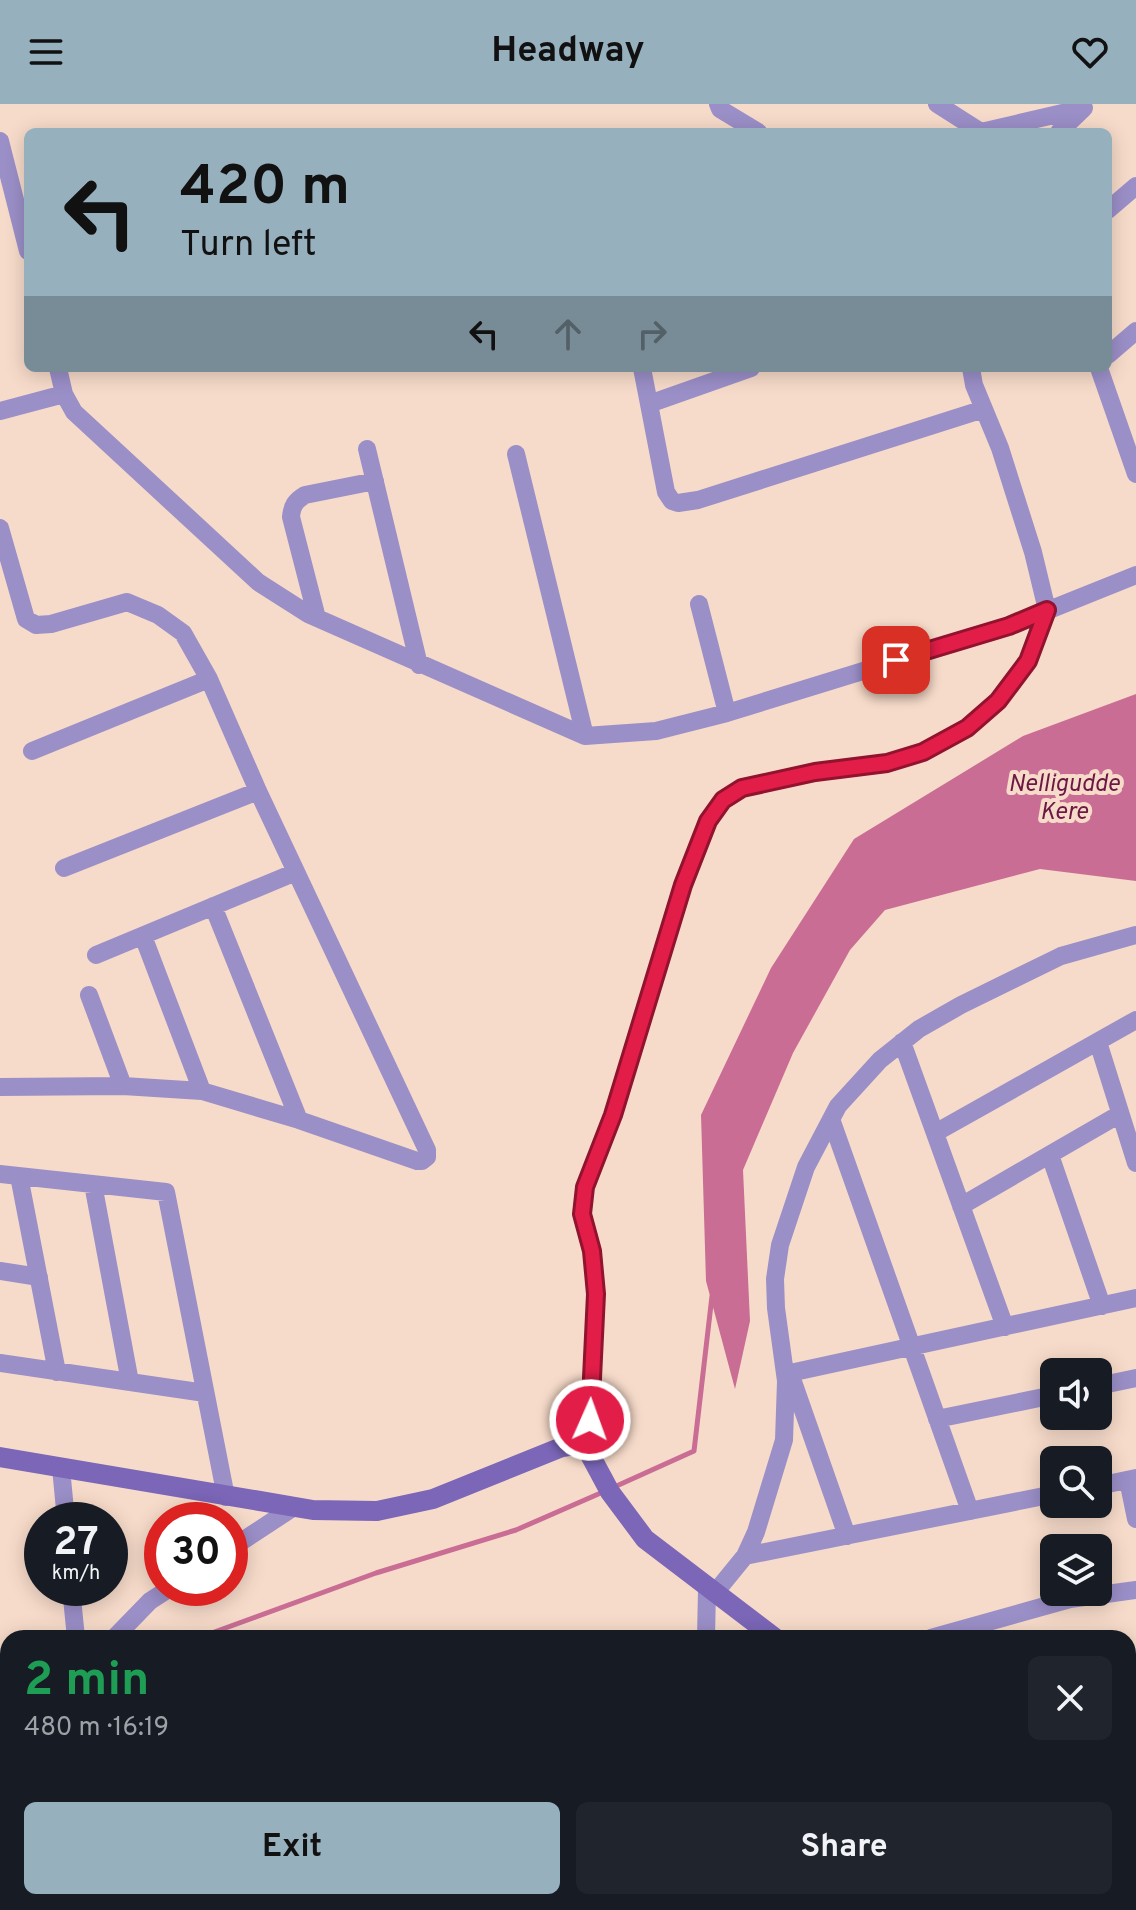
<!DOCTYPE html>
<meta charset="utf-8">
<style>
:root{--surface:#171b24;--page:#20242c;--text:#f1f3f6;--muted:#9ea1a6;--accent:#96b0bd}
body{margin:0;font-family:Overpass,sans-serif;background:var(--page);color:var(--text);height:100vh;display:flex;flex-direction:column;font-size:30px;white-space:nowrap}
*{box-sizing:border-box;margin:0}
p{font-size:26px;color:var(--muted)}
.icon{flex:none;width:44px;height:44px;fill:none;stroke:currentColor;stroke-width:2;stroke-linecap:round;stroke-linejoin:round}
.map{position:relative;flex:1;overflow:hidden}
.sheet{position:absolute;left:0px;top:1526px;width:1136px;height:280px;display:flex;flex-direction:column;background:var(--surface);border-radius:24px 24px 0 0;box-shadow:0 4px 20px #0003}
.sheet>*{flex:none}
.guide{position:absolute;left:24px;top:24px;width:1088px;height:244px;border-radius:12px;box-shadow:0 4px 20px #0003;background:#96b0bd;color:#111;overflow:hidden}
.controls{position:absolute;left:1040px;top:1254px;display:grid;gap:16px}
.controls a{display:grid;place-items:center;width:72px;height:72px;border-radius:12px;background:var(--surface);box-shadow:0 4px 20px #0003;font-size:40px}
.speed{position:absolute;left:24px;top:1398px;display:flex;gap:16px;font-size:40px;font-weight:700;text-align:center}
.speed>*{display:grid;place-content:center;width:104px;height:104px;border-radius:50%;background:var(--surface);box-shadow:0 4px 20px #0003;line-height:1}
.speed small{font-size:20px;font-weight:400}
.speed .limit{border:12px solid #d22;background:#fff;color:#111}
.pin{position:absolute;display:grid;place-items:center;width:68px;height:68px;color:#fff;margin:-34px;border-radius:16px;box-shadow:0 4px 12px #0006}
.me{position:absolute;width:88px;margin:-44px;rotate:2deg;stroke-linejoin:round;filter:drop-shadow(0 0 6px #0008)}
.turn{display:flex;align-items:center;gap:28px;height:168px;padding:0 24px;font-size:36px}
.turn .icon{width:104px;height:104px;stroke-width:2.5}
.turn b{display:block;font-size:56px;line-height:68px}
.lanes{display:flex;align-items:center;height:76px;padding:0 24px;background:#0003;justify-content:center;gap:40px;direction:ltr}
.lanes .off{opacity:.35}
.round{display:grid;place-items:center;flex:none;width:84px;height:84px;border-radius:12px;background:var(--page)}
.headline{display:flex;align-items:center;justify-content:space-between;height:136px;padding:0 24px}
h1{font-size:48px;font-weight:700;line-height:60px;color:#1e9e55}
.action{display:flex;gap:16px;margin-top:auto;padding:16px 24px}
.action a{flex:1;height:92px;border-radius:12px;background:var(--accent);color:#111;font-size:32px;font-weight:700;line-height:92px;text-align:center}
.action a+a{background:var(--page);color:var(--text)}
header{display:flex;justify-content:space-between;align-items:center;height:104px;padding:0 24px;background:var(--accent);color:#111;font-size:36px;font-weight:700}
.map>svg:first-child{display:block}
</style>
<header><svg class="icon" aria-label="menu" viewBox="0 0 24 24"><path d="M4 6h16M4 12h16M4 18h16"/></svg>Headway<svg class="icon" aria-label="heart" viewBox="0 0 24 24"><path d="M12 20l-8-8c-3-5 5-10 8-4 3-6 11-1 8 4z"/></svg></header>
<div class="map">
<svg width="1136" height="1806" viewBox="0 0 1136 1806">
<rect width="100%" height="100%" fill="#f7dbca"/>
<path fill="#c96d94" d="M 1136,590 L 1136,777 L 1040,765 L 885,806 L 850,846 L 793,949 L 743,1066 L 750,1217 L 735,1285 L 706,1177 L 701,1011 L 771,864 L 854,735 L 1023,632 Z"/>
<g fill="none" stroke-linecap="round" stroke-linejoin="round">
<path stroke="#c96d94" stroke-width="5" d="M 612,1384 L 694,1347 L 712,1192
M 198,1534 L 376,1469 L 516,1426 L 603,1388
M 34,1806 L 38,1798"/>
<path stroke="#9b8fc8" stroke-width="18" d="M 718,0 L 720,5 L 758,28
M 937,0 L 981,28
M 981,28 L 1084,4
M 1059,28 L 1083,5
M 0,37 L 28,147
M 1108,106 L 1136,82
M 1108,251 L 1136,227
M 58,264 L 64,290 L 74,308 L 258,478 L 308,510 L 585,632 L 516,350
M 642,264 L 649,300
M 751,264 L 649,300 L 666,388 L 672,397 L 678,399 L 698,396 L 984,305
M 1099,264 L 1136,370
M 0,307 L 64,290
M 367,345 L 419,561
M 0,424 L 26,515 L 36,521 L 51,520 L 127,498 L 158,511 L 183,529 L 209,575 L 258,687 L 427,1046 L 427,1053 L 422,1057 L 417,1057 L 299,1016 L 202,987 L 123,982 L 0,983
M 699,500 L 727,609
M 317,514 L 291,413 C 292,402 295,397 305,391 L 375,377
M 585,632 L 656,627 L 727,609 L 1009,522 L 1136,471
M 32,647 L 209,575
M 64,764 L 258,687
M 213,802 L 299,1016
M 143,832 L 202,987
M 96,851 L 296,768
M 89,891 L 123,982
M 902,938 L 1005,1223
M 1098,938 L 1136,1059
M 831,1015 L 970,1407
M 935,1029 L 1136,916
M 1050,1051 L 1102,1202
M 0,1070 L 166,1088 L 226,1393
M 19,1072 L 57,1268
M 93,1080 L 130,1278
M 961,1102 L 1120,1010
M 0,1167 L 39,1173
M 0,1259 L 205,1289
M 790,1269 L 1136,1194
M 791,1272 L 847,1432
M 1098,1282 L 1136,1274
M 937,1315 L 1054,1291
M 588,1347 L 596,1190 L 592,1147 L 582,1110 L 585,1083 L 613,1011 L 683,781 L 708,717 L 723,696 L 742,684 L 815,668 L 887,659 L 923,648 L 967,624 L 998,597 L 1028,557 L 1047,506 L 1033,448 L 1000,344 L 974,281 L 971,264
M 61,1364 L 66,1416
M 1128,1376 L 1136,1415
M 1098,1382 L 1136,1374
M 230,1445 L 294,1403
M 745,1452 L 1054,1390
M 71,1484 L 76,1534
M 714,1490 L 745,1452 L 756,1428 L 784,1336 L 786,1277 L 776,1204 L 775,1175 L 780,1141 L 806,1063 L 838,1002 L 880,956 L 919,925 L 961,901 L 1061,852 L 1136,831
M 114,1534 L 150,1497 L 170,1484
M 706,1534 L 707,1485
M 931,1534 L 1070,1495 L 1136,1486
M 0,1561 L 8,1560
M 0,1638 L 8,1637
M 0,1705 L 8,1691
M 471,1798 L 472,1806
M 136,1806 L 142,1798
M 242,1806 L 247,1798
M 356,1806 L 362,1798
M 701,1806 L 702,1798
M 802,1806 L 803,1798"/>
<path stroke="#7b66b8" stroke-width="20" d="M 0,1353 L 313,1406 L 377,1407 L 433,1395 L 562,1343 L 575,1341 L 588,1347 L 610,1388 L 645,1435 L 775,1534
M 1128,1646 L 1136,1648"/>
</g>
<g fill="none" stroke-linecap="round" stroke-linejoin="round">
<g stroke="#92132f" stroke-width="20">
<path id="route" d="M 590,1316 L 596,1190 L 592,1147 L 582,1110 L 585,1083 L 613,1011 L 683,781 L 708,717 L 723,696 L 742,684 L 815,668 L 887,659 L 923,648 L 967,624 L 998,597 L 1028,557 L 1047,506 L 1009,522 L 896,556"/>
</g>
<use href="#route" stroke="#e11d48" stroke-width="14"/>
</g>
<g text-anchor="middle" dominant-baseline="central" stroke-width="8" stroke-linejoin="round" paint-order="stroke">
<g font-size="24" font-style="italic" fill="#6c1843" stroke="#f7dbca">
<text x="1064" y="681">Nelligudde<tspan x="1064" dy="28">Kere</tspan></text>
</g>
</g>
</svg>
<div class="controls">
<a><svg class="icon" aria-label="sound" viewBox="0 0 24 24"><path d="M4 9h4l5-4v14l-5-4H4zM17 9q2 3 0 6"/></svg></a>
<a><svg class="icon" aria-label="search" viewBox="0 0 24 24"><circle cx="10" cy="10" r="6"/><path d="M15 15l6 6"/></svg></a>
<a><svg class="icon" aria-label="layers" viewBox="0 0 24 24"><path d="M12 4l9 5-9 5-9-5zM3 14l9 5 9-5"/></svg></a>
</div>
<div class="speed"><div>27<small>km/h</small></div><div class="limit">30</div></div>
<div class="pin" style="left:896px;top:556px;background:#d93025"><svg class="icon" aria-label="arrive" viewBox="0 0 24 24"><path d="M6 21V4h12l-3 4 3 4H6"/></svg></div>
<svg class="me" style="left:590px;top:1316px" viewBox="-20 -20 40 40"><circle r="17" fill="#e11d48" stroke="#fff" stroke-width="3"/><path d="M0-11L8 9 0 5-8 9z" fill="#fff"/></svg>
<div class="guide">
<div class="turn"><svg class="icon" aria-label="left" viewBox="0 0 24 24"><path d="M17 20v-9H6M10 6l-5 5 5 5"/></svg><div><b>420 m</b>Turn left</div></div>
<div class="lanes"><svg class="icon" aria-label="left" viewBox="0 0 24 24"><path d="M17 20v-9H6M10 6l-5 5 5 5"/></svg><svg class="icon off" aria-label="ahead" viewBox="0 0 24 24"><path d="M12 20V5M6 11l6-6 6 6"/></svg><svg class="icon off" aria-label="right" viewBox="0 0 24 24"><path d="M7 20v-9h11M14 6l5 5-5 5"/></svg></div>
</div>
<section class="sheet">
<div class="headline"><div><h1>2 min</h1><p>480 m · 16:19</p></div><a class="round"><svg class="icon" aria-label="close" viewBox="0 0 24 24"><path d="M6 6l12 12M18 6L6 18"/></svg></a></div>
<div class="action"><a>Exit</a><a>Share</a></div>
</section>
</div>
